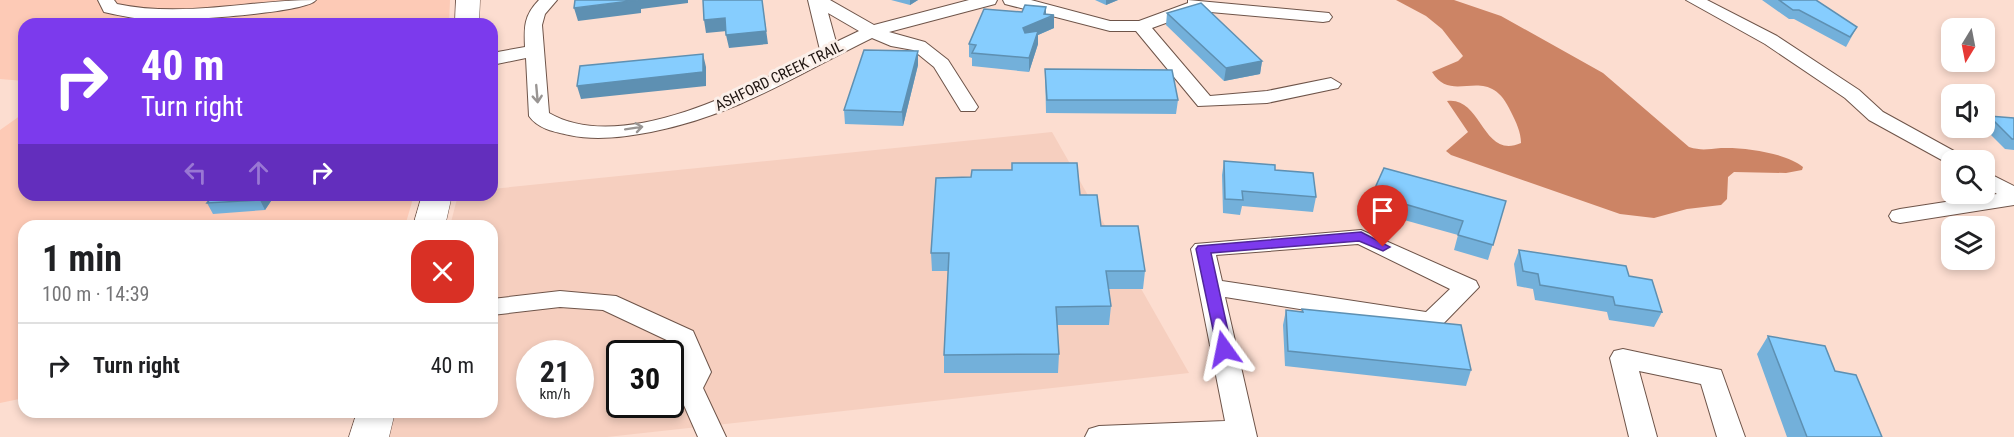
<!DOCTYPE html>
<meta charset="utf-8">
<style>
:root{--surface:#fff;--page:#f2f2f2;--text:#202124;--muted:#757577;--line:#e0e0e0}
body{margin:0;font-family:"Roboto Condensed",sans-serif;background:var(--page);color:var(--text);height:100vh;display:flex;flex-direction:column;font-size:22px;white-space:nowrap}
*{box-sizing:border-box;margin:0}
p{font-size:20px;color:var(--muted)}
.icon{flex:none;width:33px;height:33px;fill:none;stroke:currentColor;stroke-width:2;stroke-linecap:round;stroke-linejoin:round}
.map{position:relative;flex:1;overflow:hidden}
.side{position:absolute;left:18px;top:220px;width:480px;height:198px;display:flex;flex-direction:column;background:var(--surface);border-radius:18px;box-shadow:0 3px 9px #0003}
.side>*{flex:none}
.top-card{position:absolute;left:18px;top:18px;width:480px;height:183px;border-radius:18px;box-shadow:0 3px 9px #0003;background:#7c3aed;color:#fff;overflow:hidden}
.needle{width:39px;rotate:190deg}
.fabs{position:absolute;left:1941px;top:18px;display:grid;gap:12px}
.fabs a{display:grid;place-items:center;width:54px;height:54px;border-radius:12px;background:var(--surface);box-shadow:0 3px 9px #0003;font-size:30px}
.speed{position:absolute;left:516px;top:340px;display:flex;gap:12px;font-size:30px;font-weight:700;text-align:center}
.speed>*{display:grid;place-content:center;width:78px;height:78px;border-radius:50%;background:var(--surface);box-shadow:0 3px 9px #0003;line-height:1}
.speed small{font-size:15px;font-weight:400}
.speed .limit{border:3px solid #111;border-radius:9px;background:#fff;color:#111}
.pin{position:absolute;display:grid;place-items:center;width:51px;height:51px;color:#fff;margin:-62px -26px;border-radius:50% 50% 50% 0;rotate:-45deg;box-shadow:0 0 6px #0007}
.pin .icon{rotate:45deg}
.me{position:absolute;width:66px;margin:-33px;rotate:348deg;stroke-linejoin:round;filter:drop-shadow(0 0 4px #0008)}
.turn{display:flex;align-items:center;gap:21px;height:126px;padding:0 24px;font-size:27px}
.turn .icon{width:78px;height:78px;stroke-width:2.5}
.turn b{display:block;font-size:42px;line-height:51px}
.lanes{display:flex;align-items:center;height:57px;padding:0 24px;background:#0003;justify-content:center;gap:30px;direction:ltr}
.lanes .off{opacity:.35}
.round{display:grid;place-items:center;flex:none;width:63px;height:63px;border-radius:18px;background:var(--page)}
.overview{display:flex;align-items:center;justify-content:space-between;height:102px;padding:0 24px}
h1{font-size:36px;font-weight:700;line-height:45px}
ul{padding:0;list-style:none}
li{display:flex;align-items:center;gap:18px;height:84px;padding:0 24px;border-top:2px solid var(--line)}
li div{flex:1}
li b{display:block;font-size:22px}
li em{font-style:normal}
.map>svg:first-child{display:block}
</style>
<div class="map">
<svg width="2014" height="437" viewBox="0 0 2014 437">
<rect width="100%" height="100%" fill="#fcddd0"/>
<path fill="#f6cfbf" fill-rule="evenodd" d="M 1052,132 L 1189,373 L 607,437 L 387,437 L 393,413 L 492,412 L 492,226 L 450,226 L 458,195 L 492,195 L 492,189 ZM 530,354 L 580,354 L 580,405 L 530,405 ZM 620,354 L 670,354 L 670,405 L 620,405 Z"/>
<path fill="#fdcab6" d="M 0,0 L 450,0 L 449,24 L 24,24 L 24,81 L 0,79 Z
M 24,113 L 24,195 L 414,195 L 405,226 L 24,226 L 24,398 L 0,403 L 0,130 Z"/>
<path fill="#cc8465" d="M 1396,0 L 1454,0 L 1501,16 L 1603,73 L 1689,147 C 1702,151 1708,149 1721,148 C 1744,147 1786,153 1803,167 L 1802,170 L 1786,173 L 1734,172 L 1728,177 L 1727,199 L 1721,205 L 1687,209 L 1654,218 L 1620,214 L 1451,155 L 1446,151 L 1468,132 L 1447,101 C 1482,96 1482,160 1521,143 C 1521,132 1516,122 1511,112 C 1488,60 1453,107 1432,72 L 1458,61 L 1463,56 L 1442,29 L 1426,16 Z"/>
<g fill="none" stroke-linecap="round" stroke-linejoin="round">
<g stroke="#6e5449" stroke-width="2">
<path id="street" d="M 98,0 L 114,0 L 117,4 C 183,18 250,0 316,0 C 307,13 180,21 158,20 C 140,20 122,16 104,12 Z
M 539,0 L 557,0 L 545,14 L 542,25 L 549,113 C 623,156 753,86 820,50 L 808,0 L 830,0 L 874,25 L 969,0 L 997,0 L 995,4 L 889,32 L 925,42 L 948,60 L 978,107 L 975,111 L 961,111 L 934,67 L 913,50 L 891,46 L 872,38 C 796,75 737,115 651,132 C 624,137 596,141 569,135 C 555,132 538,129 529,116 L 526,58 L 492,65 L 492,53 L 525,47 C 524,27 524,15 539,0 ZM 828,13 L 859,31 L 836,42 Z
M 1003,0 L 1031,0 L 1110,21 L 1139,21 L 1188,3 L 1188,0 L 1329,13 L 1332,17 L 1329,21 L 1323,22 L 1199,11 L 1152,28 L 1210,96 L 1267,91 L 1331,78 L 1341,84 L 1338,88 L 1267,103 L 1198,106 L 1136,31 L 1110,31 L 1005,4 Z
M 1686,0 L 1707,0 L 1777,36 L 1859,90 L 1883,112 L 1963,156 L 1966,160 L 1952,160 L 1952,165 L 1949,164 L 1869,120 L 1845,98 L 1765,44 Z
M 1984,171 L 2014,186 L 2014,205 L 1900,223 L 1892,221 L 1889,216 L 1892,211 L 1900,209 L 1997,194 L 1984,186 Z
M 1361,230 L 1476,281 L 1479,287 L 1440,327 L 1431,330 L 1225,297 L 1257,437 L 1085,437 L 1089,429 L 1099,426 L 1225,421 L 1191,249 L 1195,244 ZM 1358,244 L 1450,289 L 1426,312 L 1222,281 L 1216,255 Z
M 560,291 L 616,296 L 693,331 L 711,372 L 703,388 L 726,437 L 698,437 L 679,394 L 670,389 L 669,354 L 679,356 L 673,343 L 603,310 L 560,307 L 492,315 L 492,299 Z
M 1623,349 L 1721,370 L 1745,437 L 1717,437 L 1701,384 L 1639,371 L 1657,437 L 1629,437 L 1610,358 L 1614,351 Z"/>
</g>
<g stroke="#6e5449" stroke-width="1">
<path id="secondary" d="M 456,0 L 480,0 L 479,24 L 455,24 Z
M 422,195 L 452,195 L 445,226 L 413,226 Z
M 357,412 L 395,412 L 389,437 L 349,437 Z"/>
</g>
<use href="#street" fill="#fff" fill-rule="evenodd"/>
<use href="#secondary" fill="#fff" fill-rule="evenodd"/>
</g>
<path fill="#73b0da" d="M 891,0 L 918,0 L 910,5 Z
M 1095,0 L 1118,0 L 1106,5 Z
M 1762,0 L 1816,0 L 1857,27 L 1846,47 L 1794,19 L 1789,19 Z
M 1167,13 L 1262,61 L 1260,74 L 1224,81 L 1166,25 Z
M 1046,14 L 1054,28 L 1038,35 L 1038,44 L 1029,72 L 972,66 L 972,58 L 969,57 L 969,44 Z
M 918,51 L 918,65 L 903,126 L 845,124 L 844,110 Z
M 1045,69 L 1178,100 L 1176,114 L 1046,113 Z
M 1989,116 L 2014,118 L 2014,150 L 2005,149 L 1984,128 L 1984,123 Z
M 1224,161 L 1275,170 L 1316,197 L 1313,212 L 1242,206 L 1240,215 L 1223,213 L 1222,175 Z
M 213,195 L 275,195 L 265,210 L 213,214 L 207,203 Z
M 1080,195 L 1101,226 L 1145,271 L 1143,289 L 1109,289 L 1111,306 L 1109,325 L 1057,325 L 1059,354 L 1058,373 L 944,373 L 944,355 L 948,271 L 932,271 L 931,253 Z
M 1370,199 L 1506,201 L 1488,260 L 1454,250 L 1458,235 L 1397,218 L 1395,222 L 1366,214 Z
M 1519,250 L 1629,276 L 1662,312 L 1654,327 L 1609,320 L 1607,312 L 1535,300 L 1533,289 L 1517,286 L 1514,264 Z
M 1302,309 L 1471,370 L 1466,386 L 1285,366 L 1283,325 L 1286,310 L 1302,312 Z
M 1768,336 L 1835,371 L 1882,437 L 1787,437 L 1757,354 Z"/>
<path fill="#5e90b2" d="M 638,0 L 688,0 L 688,3 L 641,9 L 641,13 L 578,21 L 574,8 Z
M 762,0 L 768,44 L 729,48 L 726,35 Z
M 910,0 L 918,0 L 910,5 Z
M 1106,0 L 1118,0 L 1106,5 Z
M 1046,7 L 1046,19 L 1054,15 L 1054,28 L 1038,35 L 1038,44 L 1029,72 L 1029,58 L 1023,41 L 1023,28 L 1044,14 Z
M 725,18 L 727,31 L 706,33 L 704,20 Z
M 918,51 L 918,65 L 903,126 L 902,112 Z
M 703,54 L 706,67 L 706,86 L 581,99 L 577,86 Z
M 1262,61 L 1260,74 L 1224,81 L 1226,68 Z
M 263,195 L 275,195 L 265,210 L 260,200 Z"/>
<path fill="#86cdfe" stroke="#5e90b2" stroke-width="1.5" d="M 575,0 L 638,0 L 574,8 Z
M 703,0 L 762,0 L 766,31 L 726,35 L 725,18 L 704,20 Z
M 1779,0 L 1816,0 L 1857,27 L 1850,37 L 1799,10 L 1793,10 Z
M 1201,3 L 1262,61 L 1226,68 L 1167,13 Z
M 1025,5 L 1046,7 L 1044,14 L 1054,15 L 1023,28 L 1025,33 L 1038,31 L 1029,58 L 972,53 L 976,45 L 969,44 L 984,9 L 1022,12 Z
M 864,50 L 918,51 L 902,112 L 844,110 Z
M 703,54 L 703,72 L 577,86 L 580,66 Z
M 1045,69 L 1172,70 L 1178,100 L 1047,100 Z
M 1989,116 L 2014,118 L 2014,139 L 2012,139 Z
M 1224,161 L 1275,165 L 1275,170 L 1313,173 L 1316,197 L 1242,191 L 1243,200 L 1225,199 Z
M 1012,163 L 1077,163 L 1080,195 L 1097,195 L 1101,226 L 1138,226 L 1145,271 L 1106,271 L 1111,306 L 1056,307 L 1059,354 L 944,355 L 949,253 L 931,253 L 936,178 L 971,177 L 972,170 L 1012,170 Z
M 1384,168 L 1506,201 L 1493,245 L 1458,235 L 1463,221 L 1401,203 L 1399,207 L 1370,199 Z
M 213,195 L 263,195 L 260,200 L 207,203 Z
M 1519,250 L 1626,266 L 1629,276 L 1652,280 L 1662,312 L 1615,305 L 1613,297 L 1540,285 L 1538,274 L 1523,271 Z
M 1302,309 L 1461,325 L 1471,370 L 1288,351 L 1286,310 L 1303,312 Z
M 1768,336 L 1825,346 L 1835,371 L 1856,375 L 1882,437 L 1807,437 Z"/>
<defs><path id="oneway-shaft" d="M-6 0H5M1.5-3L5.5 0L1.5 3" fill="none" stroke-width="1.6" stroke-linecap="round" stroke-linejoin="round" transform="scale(1.5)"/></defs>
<g stroke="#999593">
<use href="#oneway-shaft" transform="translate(537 94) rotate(85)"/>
<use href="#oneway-shaft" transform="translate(634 128) rotate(-9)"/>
</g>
<path fill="#7c3aed" stroke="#51269a" stroke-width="1.5" d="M 1361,232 L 1390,247 L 1383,251 L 1359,241 L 1211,253 L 1232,349 L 1224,354 L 1218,353 L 1196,249 L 1198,246 Z"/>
<g text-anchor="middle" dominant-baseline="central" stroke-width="6" stroke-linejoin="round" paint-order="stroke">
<g font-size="15" fill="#1d130f" stroke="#fbefe9">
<text transform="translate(779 76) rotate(-26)">ASHFORD CREEK TRAIL</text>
</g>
</g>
</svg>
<div class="fabs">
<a><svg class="needle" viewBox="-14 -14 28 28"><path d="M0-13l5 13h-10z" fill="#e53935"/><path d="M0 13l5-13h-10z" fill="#757577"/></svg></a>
<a><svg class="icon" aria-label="sound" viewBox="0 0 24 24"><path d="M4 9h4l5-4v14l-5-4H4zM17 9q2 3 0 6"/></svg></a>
<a><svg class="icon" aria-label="search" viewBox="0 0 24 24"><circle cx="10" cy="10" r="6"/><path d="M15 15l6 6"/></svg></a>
<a><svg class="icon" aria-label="layers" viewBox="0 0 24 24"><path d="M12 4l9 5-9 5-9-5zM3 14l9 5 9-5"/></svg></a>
</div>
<div class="speed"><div>21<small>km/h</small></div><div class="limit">30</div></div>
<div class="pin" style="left:1383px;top:247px;background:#d93025"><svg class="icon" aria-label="arrive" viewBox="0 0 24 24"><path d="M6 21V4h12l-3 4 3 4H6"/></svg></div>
<svg class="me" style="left:1224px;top:349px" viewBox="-20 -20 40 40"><path d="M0-17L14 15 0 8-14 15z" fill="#7c3aed" stroke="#fff" stroke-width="4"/></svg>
<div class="top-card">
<div class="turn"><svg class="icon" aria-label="right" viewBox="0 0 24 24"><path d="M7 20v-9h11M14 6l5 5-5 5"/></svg><div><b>40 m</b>Turn right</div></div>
<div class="lanes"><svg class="icon off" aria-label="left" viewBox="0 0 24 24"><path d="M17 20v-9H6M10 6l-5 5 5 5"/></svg><svg class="icon off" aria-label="ahead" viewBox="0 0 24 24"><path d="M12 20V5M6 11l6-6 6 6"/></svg><svg class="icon" aria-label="right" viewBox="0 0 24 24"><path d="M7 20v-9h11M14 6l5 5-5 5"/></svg></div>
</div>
<section class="side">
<div class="overview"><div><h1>1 min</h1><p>100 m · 14:39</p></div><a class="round" style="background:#d93025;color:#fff"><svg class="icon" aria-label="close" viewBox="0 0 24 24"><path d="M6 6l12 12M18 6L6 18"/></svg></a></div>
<ul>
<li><svg class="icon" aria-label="right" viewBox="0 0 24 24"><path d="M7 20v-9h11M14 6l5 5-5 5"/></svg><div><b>Turn right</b></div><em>40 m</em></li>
</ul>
</section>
</div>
